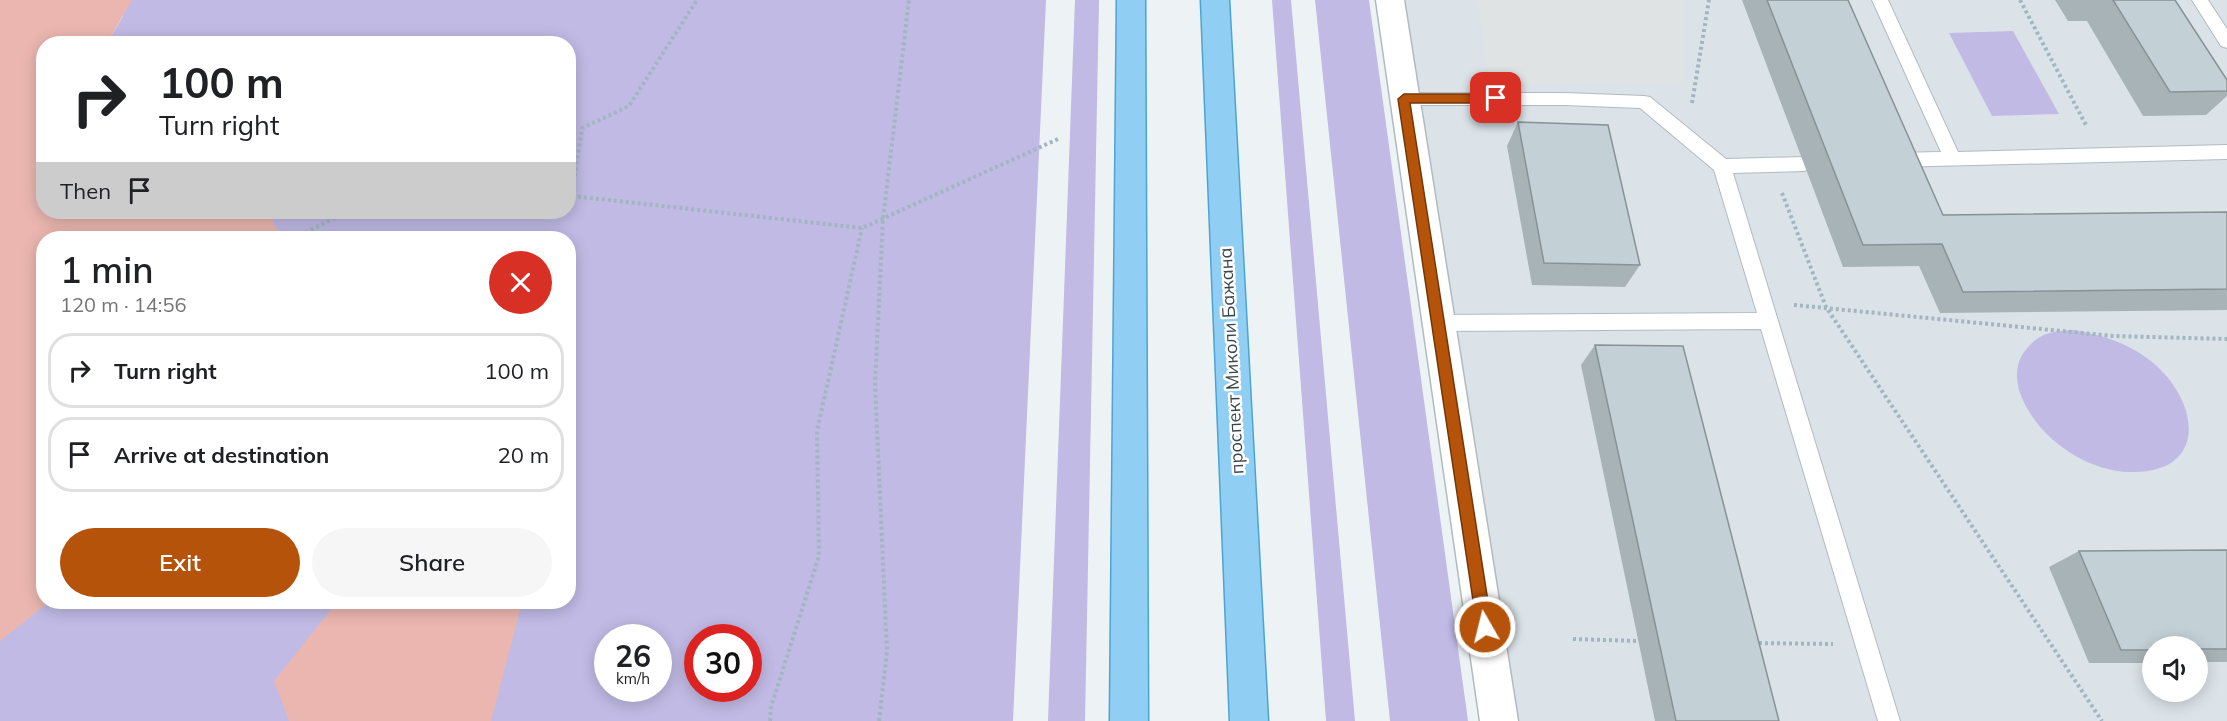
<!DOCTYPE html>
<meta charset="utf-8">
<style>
:root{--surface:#fff;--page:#f6f6f6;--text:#202124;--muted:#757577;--line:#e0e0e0;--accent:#b45309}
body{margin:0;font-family:Mulish,sans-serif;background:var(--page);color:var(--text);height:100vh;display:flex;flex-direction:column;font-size:22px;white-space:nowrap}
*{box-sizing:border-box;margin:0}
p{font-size:20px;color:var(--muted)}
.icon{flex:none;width:33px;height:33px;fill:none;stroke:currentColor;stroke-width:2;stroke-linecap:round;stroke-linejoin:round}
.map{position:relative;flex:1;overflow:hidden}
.drawer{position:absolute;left:36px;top:231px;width:540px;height:378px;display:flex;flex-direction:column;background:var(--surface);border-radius:24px;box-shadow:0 3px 15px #0003}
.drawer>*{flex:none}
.top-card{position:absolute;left:36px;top:36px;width:540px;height:183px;border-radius:24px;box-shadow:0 3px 15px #0003;background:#fff;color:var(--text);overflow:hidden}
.controls{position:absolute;left:2142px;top:636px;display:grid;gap:12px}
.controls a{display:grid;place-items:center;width:66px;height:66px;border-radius:50%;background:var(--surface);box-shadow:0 3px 15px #0003;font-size:30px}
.speed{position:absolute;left:594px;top:624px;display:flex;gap:12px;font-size:30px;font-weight:700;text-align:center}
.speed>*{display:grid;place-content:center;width:78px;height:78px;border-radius:50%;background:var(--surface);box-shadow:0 3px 15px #0003;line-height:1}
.speed small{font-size:15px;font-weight:400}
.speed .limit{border:9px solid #d22;background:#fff;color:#111}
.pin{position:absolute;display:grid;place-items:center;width:51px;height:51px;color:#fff;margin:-26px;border-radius:12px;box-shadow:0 3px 9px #0006}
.me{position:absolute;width:66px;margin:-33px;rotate:352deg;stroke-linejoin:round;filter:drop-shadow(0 0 4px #0008)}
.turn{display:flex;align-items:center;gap:21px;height:126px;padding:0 24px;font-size:27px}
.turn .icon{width:78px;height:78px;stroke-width:2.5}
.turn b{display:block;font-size:42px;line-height:51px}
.then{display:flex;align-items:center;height:57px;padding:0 24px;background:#0003;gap:12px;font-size:22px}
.round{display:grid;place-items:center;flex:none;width:63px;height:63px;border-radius:32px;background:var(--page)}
.headline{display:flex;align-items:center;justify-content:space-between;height:102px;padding:0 24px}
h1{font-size:36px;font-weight:600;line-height:45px}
.primary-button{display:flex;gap:12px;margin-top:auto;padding:12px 24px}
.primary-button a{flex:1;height:69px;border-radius:36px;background:var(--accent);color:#fff;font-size:24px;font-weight:600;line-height:69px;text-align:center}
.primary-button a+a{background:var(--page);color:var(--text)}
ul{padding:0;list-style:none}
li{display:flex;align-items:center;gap:18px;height:75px;margin:0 12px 9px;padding:0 12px;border:3px solid var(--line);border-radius:24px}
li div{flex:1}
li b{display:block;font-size:22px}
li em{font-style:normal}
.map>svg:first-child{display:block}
</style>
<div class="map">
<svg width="2227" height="721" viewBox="0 0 2227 721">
<rect width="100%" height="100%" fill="#edf2f5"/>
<path fill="#dbe3e8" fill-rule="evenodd" d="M 1390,0 L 2227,0 L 2227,721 L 1497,721 ZM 2152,646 L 2198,646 L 2198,692 L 2152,692 Z"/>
<path fill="#c0bae5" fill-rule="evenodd" d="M 113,0 L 1046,0 L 1013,721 L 0,721 L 0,620 L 44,602 L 568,602 L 568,238 L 261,238 L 244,212 L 568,212 L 568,44 L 107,43 L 123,16 ZM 608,638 L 658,638 L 658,688 L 608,688 ZM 698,638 L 748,638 L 748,688 L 698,688 Z
M 1075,0 L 1099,0 L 1085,721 L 1048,721 Z
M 1272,0 L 1291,0 L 1355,721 L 1326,721 Z
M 1315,0 L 1369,0 L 1468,721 L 1390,721 Z
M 2013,31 L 2059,114 L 1992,116 L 1949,33 Z
M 2073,330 C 2102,335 2129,343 2152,362 C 2200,401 2209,474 2130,472 C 2083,471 2033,434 2019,390 C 2016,379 2016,365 2022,355 C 2029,345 2037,336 2050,333 C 2057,331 2065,331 2073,330 Z"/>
<path fill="#e0e3e4" d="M 1477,0 L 1685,0 L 1683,83 L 1490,83 Z"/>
<path fill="#ebb6b0" d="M 0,0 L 132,0 L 107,43 L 44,44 L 44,212 L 268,212 L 282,238 L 44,238 L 44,602 L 49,602 L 0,641 Z
M 337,602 L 522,602 L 491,721 L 289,721 L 274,681 Z"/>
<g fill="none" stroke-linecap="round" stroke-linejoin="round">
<g stroke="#b0bbc0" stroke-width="2">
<path id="service" d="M 1872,0 L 1888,0 L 1958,152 L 2227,145 L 2227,159 L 1893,167 L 1887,165 L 1884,160 L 1887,155 L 1893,153 L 1941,152 Z
M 2192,0 L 2208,0 L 2227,29 L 2227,48 L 2221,46 Z
M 1403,93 L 1565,93 L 1644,96 L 1650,97 L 1726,159 L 1804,157 L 1810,159 L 1813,164 L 1810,169 L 1804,171 L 1733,173 L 1900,721 L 1878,721 L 1761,329 L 1439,331 L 1432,329 L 1429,323 L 1432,317 L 1439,315 L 1757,313 L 1714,170 L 1640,108 L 1565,105 L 1403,105 L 1397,104 L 1394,99 L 1397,94 Z"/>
</g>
<g stroke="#b0bbc0" stroke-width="3">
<path id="minor" d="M 1376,0 L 1404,0 L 1518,721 L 1480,721 Z"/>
</g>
<g stroke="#4ca5d0" stroke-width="3">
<path id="trunk" d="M 1117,0 L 1145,0 L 1148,721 L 1110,721 Z
M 1201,0 L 1229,0 L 1268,721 L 1230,721 Z"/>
</g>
<path stroke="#a2b6c0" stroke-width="4" stroke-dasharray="3 3" stroke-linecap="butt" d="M 2020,0 L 2087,127
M 1692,103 L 1709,0
M 1782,193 L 1826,307 L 2102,721
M 568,196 L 572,196 L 582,128 L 629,106 L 697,0
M 572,196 L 862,228 L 1058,139
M 300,235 L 347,212
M 1794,305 L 2113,336 L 2227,339
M 1573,639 L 1638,641
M 1753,643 L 1833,644
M 770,721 L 771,707 L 819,556 L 817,431 L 862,228
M 879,721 L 887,652 L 875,384 L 883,219 L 909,0"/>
<use href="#service" fill="#fff" fill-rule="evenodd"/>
<use href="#minor" fill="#fff" fill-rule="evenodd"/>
<use href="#trunk" fill="#90cef3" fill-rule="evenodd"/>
</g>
<path fill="#a8b3b8" d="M 1742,0 L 1848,0 L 1943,215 L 2227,212 L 2227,310 L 1940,313 L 1919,266 L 1843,267 Z
M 2055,0 L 2175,0 L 2227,80 L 2227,96 L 2206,115 L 2143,116 L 2087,21 L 2068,21 Z
M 1518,122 L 1640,265 L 1625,287 L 1532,285 L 1507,146 Z
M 1595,345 L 1779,721 L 1655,721 L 1581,365 Z
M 2227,550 L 2227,662 L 2198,662 L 2198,646 L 2152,646 L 2152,663 L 2089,663 L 2049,567 L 2079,551 Z"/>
<path fill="#c3d0d6" stroke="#889296" stroke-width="1.5" d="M 1767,0 L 1848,0 L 1943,215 L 2227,212 L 2227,289 L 1963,292 L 1942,244 L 1863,245 Z
M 2113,0 L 2175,0 L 2227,80 L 2227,91 L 2170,92 Z
M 1518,122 L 1608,125 L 1640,265 L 1544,263 Z
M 1595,345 L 1683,346 L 1779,721 L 1676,721 Z
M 2227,550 L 2227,649 L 2198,649 L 2198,646 L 2152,646 L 2152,650 L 2121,650 L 2079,551 Z"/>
<path fill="#b45309" stroke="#753606" stroke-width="1.5" d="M 1404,94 L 1496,94 L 1502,98 L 1496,103 L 1410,103 L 1492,627 L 1490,633 L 1485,635 L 1479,633 L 1477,627 L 1398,99 Z"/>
<g text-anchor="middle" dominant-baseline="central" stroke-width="5" stroke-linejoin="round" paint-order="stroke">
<g font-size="18" fill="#3a4549" stroke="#fff">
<text transform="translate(1231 361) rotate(-93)">проспект Миколи Бажана</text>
</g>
</g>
</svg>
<div class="controls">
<a><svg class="icon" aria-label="sound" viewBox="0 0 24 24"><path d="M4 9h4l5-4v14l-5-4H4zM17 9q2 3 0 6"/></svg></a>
</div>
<div class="speed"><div>26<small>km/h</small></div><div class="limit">30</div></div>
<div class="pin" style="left:1496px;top:98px;background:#d93025"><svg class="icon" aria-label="arrive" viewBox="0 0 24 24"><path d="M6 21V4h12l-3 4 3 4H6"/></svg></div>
<svg class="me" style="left:1485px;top:627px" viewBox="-20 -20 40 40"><circle r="17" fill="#b45309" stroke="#fff" stroke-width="3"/><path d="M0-11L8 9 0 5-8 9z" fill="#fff"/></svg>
<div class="top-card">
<div class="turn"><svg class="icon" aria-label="right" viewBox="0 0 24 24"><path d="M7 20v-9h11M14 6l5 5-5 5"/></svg><div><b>100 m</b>Turn right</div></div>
<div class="then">Then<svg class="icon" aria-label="arrive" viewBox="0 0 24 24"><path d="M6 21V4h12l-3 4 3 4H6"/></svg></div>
</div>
<section class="drawer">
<div class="headline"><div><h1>1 min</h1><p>120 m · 14:56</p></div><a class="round" style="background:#d93025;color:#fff"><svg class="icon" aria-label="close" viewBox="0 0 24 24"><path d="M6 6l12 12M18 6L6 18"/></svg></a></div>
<ul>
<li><svg class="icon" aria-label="right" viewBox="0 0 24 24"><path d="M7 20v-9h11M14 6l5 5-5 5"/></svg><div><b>Turn right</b></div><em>100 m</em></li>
<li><svg class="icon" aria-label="arrive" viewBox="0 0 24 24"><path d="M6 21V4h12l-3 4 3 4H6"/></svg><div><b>Arrive at destination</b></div><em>20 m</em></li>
</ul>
<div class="primary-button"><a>Exit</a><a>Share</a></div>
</section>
</div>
